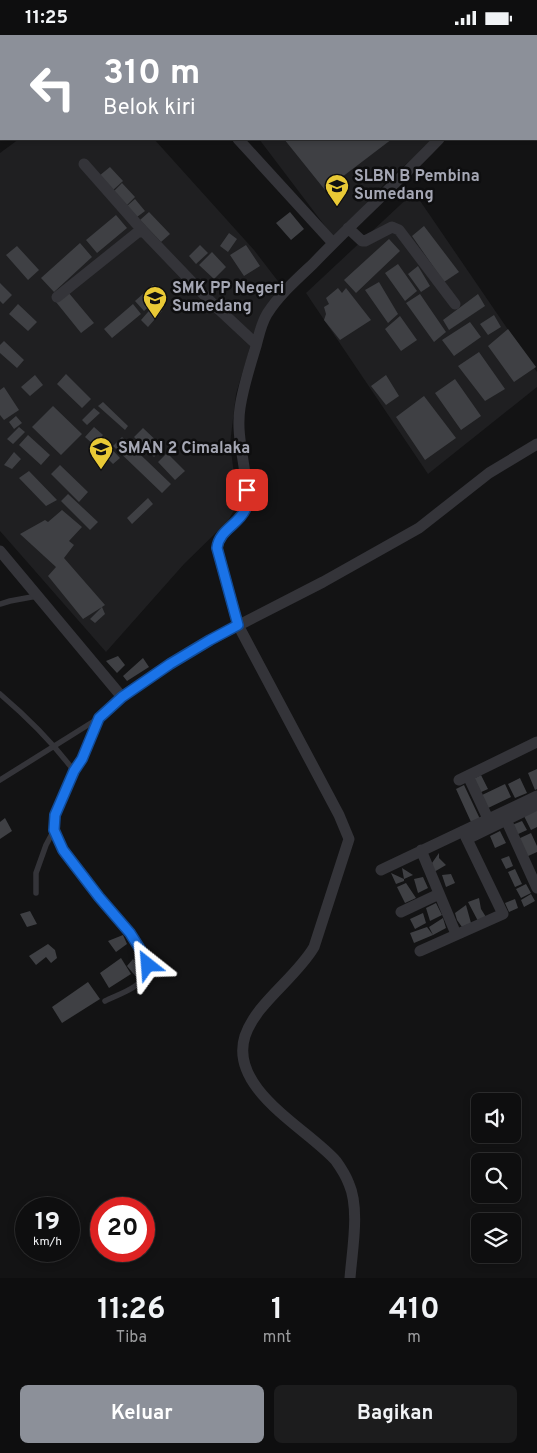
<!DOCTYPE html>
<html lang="id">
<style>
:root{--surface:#0e0e0f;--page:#1c1c1d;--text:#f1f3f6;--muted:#9b9c9e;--line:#2e2e2f;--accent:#8c9099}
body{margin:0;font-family:Overpass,sans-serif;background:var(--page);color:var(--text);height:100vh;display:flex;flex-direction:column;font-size:19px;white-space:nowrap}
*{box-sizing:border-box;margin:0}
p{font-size:16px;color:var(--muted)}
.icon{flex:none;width:28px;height:28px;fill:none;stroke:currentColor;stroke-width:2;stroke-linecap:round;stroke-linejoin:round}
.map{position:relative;height:1243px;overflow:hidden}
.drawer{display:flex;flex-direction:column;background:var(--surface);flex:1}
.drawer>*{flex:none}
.guide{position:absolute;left:0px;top:0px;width:538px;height:105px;box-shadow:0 2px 8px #0003,0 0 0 1px var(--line);background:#8c9099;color:#fff;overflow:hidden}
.controls{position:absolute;left:471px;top:1058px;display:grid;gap:10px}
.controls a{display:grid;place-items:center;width:50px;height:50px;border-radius:8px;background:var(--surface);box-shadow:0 2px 8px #0003,0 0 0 1px var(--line);font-size:25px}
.speed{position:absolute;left:15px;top:1162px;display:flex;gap:10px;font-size:25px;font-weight:700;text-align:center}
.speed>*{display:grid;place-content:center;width:65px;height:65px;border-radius:50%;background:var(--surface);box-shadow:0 2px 8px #0003,0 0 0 1px var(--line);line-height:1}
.speed small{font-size:12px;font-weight:400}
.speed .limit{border:8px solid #d22;background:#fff;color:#111}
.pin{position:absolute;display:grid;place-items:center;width:42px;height:42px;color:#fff;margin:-21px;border-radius:10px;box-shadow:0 2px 8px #0006}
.me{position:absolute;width:55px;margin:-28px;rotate:332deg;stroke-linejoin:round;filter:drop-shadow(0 0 4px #0008)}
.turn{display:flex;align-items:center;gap:18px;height:105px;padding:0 20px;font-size:22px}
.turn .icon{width:65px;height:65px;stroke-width:2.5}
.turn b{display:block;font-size:35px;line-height:42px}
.eta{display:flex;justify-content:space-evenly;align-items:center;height:85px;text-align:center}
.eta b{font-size:30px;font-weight:700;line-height:35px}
.cta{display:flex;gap:10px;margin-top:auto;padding:10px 20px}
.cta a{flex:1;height:58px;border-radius:8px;background:var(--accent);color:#fff;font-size:20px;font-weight:700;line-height:58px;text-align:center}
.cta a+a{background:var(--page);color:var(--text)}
.status{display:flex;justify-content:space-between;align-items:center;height:35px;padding:0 25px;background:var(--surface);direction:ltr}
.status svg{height:14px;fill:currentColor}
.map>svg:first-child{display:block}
</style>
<div class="status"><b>11:25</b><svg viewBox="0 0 49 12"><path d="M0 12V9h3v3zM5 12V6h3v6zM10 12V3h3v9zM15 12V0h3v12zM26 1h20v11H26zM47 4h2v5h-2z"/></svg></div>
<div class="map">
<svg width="537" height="1243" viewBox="0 0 537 1243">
<rect width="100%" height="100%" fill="#131314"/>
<path fill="#1f1f21" d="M 181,0 L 503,0 L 502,1 L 181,1 Z
M 19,104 L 154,104 L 254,215 L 284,254 L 256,292 L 236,359 L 230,409 L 238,468 L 228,486 L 184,529 L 106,617 L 0,496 L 0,118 Z
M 259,104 L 436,104 L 393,140 L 334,203 Z
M 414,157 L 537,337 L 537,352 L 428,439 L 306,258 Z"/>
<path fill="#3f4044" d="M 284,104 L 392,104 L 325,155 Z
M 110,132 L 123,146 L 112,156 L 99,141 Z
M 122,148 L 135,162 L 125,172 L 112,158 Z
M 135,164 L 145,176 L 137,182 L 127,171 Z
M 149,177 L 170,199 L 161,207 L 140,185 Z
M 290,177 L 304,194 L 291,205 L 276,188 Z
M 116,180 L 127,193 L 97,218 L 86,205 Z
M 424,191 L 459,237 L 444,247 L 412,201 Z
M 229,198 L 237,204 L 228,217 L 220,211 Z
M 389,204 L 400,216 L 356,258 L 344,245 Z
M 80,208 L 92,222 L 54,257 L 41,243 Z
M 200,210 L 208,218 L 196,229 L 189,221 Z
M 246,210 L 260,231 L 244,241 L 230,220 Z
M 17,211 L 39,235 L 28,245 L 6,220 Z
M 212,217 L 226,232 L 214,244 L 199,230 Z
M 398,229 L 417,256 L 405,266 L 385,238 Z
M 418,231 L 430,251 L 421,257 L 408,239 Z
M 379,247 L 398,279 L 388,288 L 365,255 Z
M 0,248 L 12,260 L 3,269 L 0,266 Z
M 153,250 L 162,259 L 144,276 L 135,266 Z
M 338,253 L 342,258 L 346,253 L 371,285 L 340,305 L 324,285 L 326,279 L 324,272 L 329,269 L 326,263 Z
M 68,257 L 94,288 L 81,298 L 56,267 Z
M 420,259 L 446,297 L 434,307 L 406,268 Z
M 478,259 L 485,271 L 449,295 L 443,285 Z
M 18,269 L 37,287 L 28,296 L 9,279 Z
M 133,269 L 141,279 L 112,303 L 104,294 Z
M 155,269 L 162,276 L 148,292 L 141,285 Z
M 494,280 L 501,292 L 488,300 L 480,289 Z
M 400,281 L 417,305 L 401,316 L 385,294 Z
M 470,287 L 481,302 L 454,321 L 442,305 Z
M 508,294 L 536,332 L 514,347 L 488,311 Z
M 4,306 L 24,325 L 17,333 L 0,318 L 0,310 Z
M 479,317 L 505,354 L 485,366 L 458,331 Z
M 66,339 L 91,364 L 82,373 L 57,349 Z
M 35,340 L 43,350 L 30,361 L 21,352 Z
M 386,340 L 399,361 L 386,370 L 371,351 Z
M 455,344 L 481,381 L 461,395 L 435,358 Z
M 4,352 L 19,375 L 4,385 L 0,380 L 0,355 Z
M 424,361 L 456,403 L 425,425 L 396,382 Z
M 103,367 L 128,391 L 125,395 L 98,371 Z
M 53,371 L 82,399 L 61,420 L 32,392 Z
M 94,373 L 100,378 L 87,390 L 82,385 Z
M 16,381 L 22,388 L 14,394 L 9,387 Z
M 19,392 L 25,397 L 13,409 L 7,404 Z
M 94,392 L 103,400 L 94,410 L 85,402 Z
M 143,393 L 163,412 L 154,422 L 134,402 Z
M 28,400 L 50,420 L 41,430 L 19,410 Z
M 122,402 L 171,449 L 162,458 L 113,411 Z
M 102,404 L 120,423 L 113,429 L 95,411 Z
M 14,417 L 21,424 L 12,434 L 4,430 Z
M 167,418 L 185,436 L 175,445 L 158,427 Z
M 60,430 L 88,457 L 79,467 L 51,439 Z
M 29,436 L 57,465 L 46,471 L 19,443 Z
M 68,459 L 98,487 L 90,495 L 61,466 Z
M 148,463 L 153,469 L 132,489 L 127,483 Z
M 62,475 L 82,492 L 69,506 L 74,510 L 64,523 L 105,570 L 102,572 L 105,579 L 95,588 L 90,584 L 102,572 L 83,584 L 48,541 L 56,532 L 20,499 L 45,485 L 48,487 Z
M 118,621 L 125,630 L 117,638 L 106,626 Z
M 143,623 L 149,632 L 127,646 L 123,641 Z
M 537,734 L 537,754 L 535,755 L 528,738 Z
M 481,740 L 488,754 L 479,758 L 473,744 Z
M 520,743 L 527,758 L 515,763 L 508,749 Z
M 505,749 L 511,762 L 486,774 L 480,761 Z
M 464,750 L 480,784 L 471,787 L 456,754 Z
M 537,775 L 537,792 L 531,795 L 524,781 Z
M 5,783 L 12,796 L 0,804 L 0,787 Z
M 522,786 L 527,795 L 516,800 L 512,790 Z
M 500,796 L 506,808 L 495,813 L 490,801 Z
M 531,798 L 537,811 L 537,817 L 526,822 L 518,804 Z
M 439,818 L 439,823 L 446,830 L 434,837 L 432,828 Z
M 509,821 L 513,831 L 506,834 L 501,824 Z
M 402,833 L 413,840 L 404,844 L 404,846 L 396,849 L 391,838 L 404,844 Z
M 515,834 L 522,849 L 515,852 L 508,837 Z
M 451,839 L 455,848 L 446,852 L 442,840 Z
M 423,842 L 428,853 L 418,858 L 414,844 Z
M 406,848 L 416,863 L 405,868 L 397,852 Z
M 526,849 L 531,858 L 521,863 L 516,854 Z
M 531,859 L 535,866 L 524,872 L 521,865 Z
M 479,863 L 481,874 L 486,882 L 478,886 L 468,867 Z
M 515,864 L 518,873 L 509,877 L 505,868 Z
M 436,868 L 442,880 L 430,886 L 426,873 Z
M 466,870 L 471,888 L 462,892 L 457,885 L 455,878 Z
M 30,876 L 37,889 L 27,892 L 20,879 Z
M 423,878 L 426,888 L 415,894 L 410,884 Z
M 443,883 L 446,893 L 433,900 L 429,892 Z
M 427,892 L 433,900 L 414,908 L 410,898 Z
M 123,900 L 127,909 L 116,917 L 108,906 Z
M 48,909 L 55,915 L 57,923 L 51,928 L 46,922 L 36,930 L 29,921 Z
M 121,923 L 131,939 L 109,953 L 100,938 Z
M 133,924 L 143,936 L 137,943 L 127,931 Z
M 88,947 L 100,964 L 62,988 L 52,972 Z"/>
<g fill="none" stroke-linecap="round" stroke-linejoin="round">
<path stroke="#343439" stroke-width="5.5" d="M 0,569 L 10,566 L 37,561
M 0,659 C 27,682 53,708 74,736
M 99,683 C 93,696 88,709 83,721 C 73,742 50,772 54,795 C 61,832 155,910 147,936 C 142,953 118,959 105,966
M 0,745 L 99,683 L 122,662
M 36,858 L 36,838 L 46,810 L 54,795"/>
<path stroke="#343439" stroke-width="11" d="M 417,0 L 418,1
M 21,1 L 24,0
M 293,1 L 294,0
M 508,1 L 509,0
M 0,38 L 1,27
M 238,104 L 333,208
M 84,129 L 143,196
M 348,193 L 362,206 L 365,206 L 392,192 L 399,195 L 455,269
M 57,262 L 138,197 L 143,196 L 211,267 L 256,309
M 0,516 L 122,662 L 170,629 L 210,605 L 323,547 L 419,493 L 489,438 L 537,409
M 468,741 L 491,790
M 459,745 L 537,707
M 503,778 L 537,853
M 467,804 L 537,770
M 421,815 L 456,899
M 381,835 L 537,761
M 401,877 L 439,859
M 420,916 L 503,879 L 463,796
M 350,1243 C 352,1216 360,1174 349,1149 C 346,1141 341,1133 336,1126 C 308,1094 228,1054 245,1001 C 256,968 296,943 314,912 L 349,804 L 339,780 L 238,590 L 217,513 C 220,493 244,487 247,467 C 248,461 247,454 246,448 C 244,423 236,398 240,373 C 243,352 250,331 256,311 C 259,300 261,289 267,279 C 279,260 297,244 313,229 C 354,186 398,147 439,104"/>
</g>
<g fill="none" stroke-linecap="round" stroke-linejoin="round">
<g stroke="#114b97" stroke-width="12">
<path id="route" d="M 148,930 L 145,922 L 130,898 L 99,862 L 63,815 L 54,795 L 55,780 L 74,736 L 82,724 L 99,683 L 122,662 L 170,629 L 210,605 L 238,590 L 217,513 C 219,495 238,490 245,475 C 248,469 247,462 247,455"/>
</g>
<use href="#route" stroke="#1a73e8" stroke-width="9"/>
</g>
<defs>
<g id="school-pin" transform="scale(1.25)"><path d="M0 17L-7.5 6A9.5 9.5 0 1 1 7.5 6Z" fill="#e9c936" stroke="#0e0e0f"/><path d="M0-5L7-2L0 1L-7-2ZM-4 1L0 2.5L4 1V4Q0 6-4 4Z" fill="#111"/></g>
</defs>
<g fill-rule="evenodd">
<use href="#school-pin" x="337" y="151"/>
<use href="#school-pin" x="155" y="263"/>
<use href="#school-pin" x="101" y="414"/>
</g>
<g text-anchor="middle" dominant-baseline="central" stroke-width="5" stroke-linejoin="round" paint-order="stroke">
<g font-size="16" font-weight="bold" fill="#a5a7b4" stroke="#0e0e0f" text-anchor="start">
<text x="354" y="142">SLBN B Pembina<tspan x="354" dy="18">Sumedang</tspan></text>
<text x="172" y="254">SMK PP Negeri<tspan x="172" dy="18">Sumedang</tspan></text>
<text x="118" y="414">SMAN 2 Cimalaka</text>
</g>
</g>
</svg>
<div class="controls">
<a><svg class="icon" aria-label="sound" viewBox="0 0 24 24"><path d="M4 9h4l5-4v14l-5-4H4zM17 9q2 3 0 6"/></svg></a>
<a><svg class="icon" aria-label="search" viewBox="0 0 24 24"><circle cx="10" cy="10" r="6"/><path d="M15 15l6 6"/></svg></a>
<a><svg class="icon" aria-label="layers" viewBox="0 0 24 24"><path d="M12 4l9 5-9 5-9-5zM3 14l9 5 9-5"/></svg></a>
</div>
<div class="speed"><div>19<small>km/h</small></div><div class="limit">20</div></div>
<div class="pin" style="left:247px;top:455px;background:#d93025"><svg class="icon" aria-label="arrive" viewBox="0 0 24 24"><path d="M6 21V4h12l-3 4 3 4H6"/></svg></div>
<svg class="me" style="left:148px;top:930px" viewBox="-20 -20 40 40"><path d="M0-17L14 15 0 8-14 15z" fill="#1a73e8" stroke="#fff" stroke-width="4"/></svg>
<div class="guide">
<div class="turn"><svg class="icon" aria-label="left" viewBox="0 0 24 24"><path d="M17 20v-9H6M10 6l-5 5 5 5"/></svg><div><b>310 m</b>Belok kiri</div></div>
</div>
</div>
<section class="drawer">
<div class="eta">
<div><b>11:26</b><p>Tiba</p></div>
<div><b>1</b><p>mnt</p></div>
<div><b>410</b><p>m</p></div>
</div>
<div class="cta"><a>Keluar</a><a>Bagikan</a></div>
</section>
